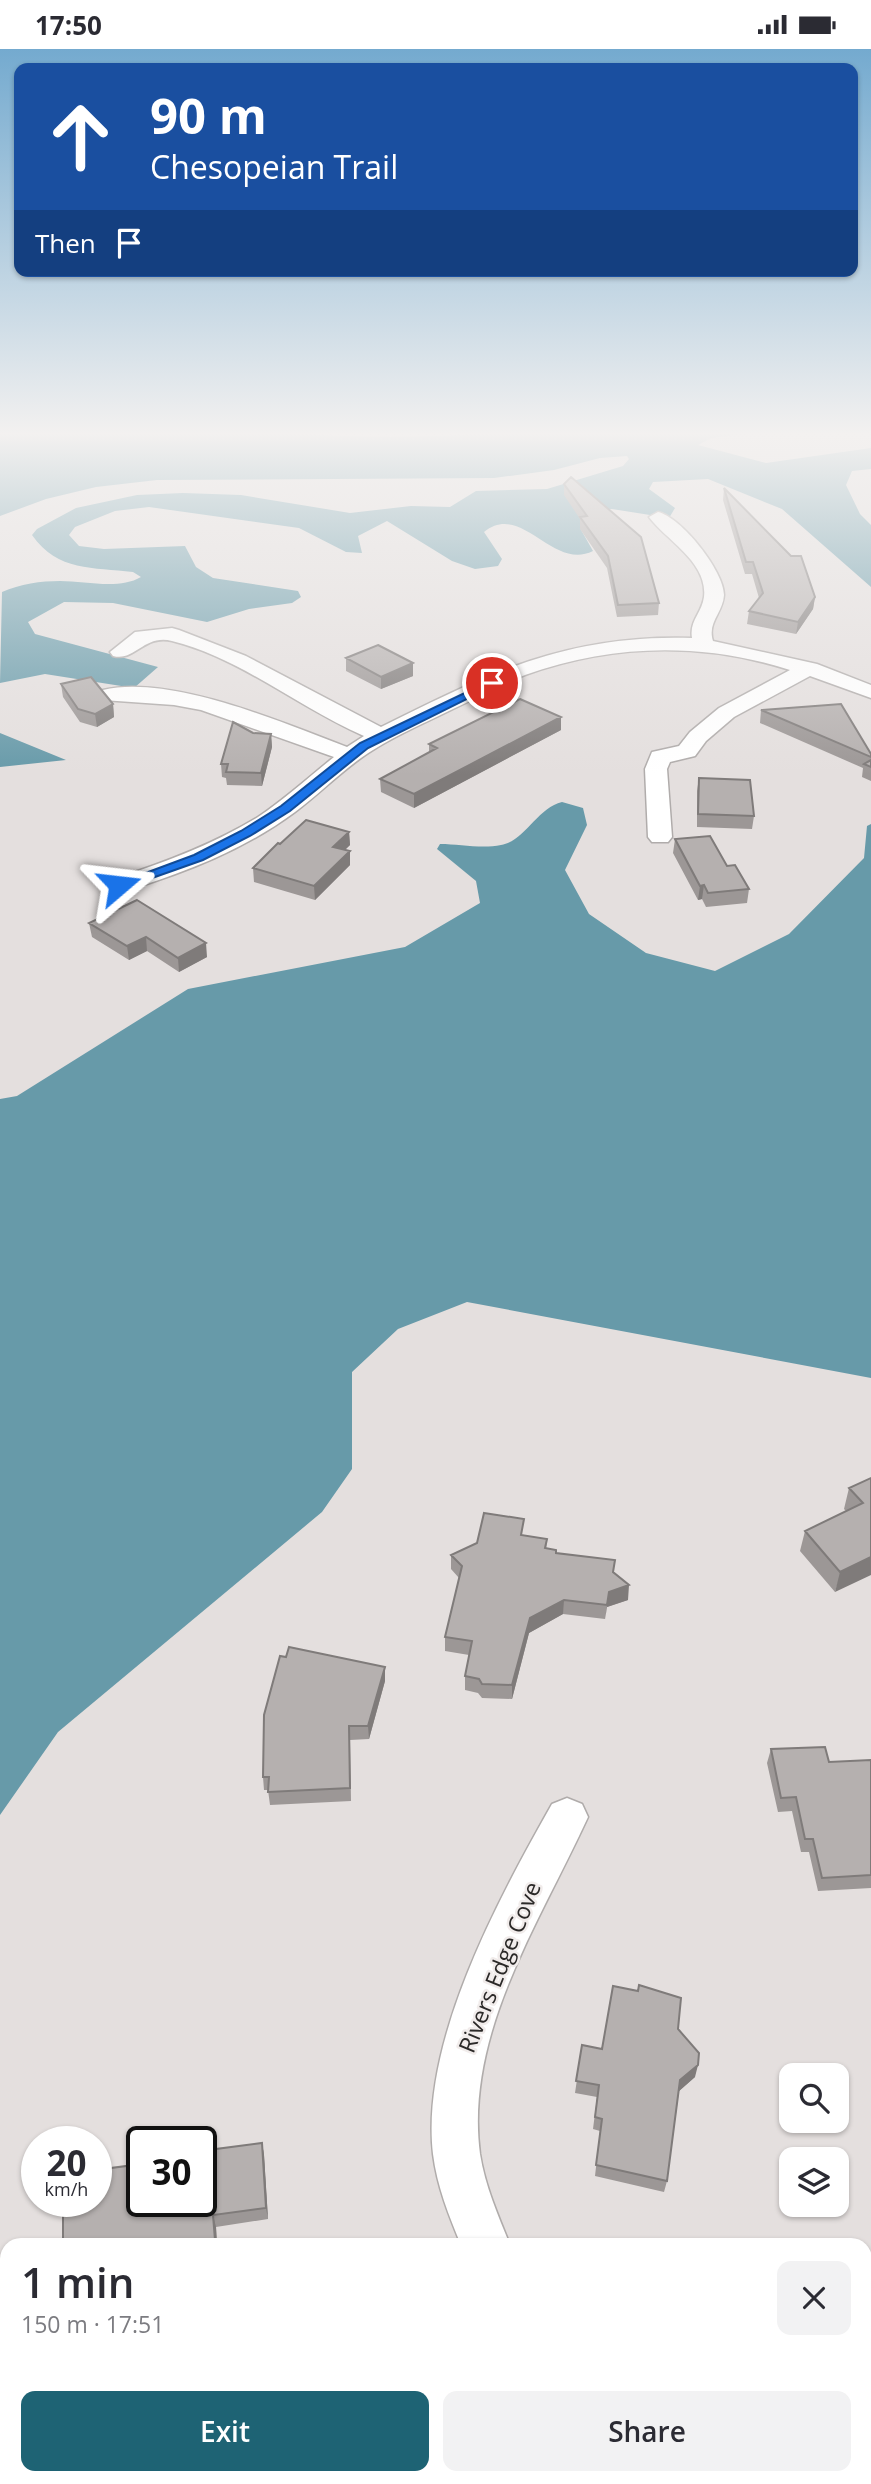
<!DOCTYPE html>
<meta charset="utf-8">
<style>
:root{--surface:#fff;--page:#f2f2f3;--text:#2b2b33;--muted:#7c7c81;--accent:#1e6374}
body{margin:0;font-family:"Open Sans",sans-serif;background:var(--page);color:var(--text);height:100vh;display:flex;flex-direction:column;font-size:26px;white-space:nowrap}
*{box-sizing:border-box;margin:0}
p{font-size:23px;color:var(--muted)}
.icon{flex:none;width:38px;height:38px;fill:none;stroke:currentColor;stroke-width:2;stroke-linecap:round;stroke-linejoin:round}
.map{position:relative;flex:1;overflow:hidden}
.drawer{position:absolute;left:0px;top:2189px;width:872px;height:247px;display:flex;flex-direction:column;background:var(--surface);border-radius:21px 21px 0 0;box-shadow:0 2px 5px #0004}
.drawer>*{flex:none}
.banner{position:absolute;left:14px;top:14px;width:844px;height:214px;border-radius:14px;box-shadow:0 2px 5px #0004;background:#1a4fa0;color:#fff;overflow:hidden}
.fabs{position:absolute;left:779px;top:2014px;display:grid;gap:14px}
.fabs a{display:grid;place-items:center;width:70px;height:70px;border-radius:14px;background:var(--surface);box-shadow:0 2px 5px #0004;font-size:35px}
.speed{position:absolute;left:21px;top:2077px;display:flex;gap:14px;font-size:35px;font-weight:700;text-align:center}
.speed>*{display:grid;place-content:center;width:91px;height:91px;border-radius:50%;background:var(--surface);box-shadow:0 2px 5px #0004;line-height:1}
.speed small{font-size:18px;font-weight:400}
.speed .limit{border:4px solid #111;border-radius:10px;background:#fff;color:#111}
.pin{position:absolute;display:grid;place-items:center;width:60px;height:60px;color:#fff;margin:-30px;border:4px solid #fff;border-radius:50%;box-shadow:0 2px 7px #0007}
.me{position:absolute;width:77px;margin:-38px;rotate:73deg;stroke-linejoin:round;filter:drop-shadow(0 0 5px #0008)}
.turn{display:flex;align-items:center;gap:24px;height:147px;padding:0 21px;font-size:32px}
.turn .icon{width:91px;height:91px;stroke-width:2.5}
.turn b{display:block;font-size:49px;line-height:60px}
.then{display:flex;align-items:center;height:66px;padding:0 21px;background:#0003;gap:14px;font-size:26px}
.round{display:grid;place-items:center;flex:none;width:74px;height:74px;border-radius:14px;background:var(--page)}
.summary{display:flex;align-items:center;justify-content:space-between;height:119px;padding:0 21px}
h1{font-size:42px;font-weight:600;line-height:52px}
.cta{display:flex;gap:14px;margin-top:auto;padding:14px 21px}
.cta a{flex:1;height:80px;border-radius:14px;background:var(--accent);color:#fff;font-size:28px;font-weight:600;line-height:80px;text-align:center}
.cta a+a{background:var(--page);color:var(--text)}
.status{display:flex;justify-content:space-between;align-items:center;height:49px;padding:0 35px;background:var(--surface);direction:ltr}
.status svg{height:19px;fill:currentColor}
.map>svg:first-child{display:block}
</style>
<div class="status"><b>17:50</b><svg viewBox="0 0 49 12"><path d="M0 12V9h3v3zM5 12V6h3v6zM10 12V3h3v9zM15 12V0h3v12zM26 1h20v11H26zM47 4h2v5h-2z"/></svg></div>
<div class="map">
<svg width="871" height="2435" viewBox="0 0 871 2435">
<rect width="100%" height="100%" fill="#e4dfde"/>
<path fill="#679aa9" d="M 0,385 L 281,385 L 390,388 L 501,385 L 743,385 L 711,389 L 698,396 L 766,414 L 871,399 L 871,420 L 852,422 L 846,436 L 860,465 L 871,476 L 871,538 L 782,460 L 708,430 L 653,433 L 649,440 L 675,459 L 669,469 L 612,460 L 589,462 L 580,479 L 593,502 C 552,522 522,452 484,483 L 502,510 L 498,517 L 475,520 L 452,512 L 387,472 L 358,487 L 362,504 L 346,503 L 299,479 L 149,458 L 115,462 L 75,478 L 69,486 L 79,497 L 104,500 L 185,497 L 196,518 L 213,529 L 298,542 L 301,548 L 292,554 L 249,560 L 207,573 L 113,554 L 64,553 L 28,573 L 35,585 L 158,618 L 134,639 L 45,625 L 0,634 L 2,543 C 20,535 41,532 60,532 C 86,532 119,541 141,528 L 133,523 C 93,518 58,523 32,486 L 37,480 L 76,459 L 137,446 L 183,444 L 241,446 L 350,464 L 411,457 L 450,458 L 476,442 L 547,440 L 623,417 L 629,410 L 627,407 L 600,409 L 554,421 L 494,429 L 157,431 L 96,438 L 46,450 L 0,467 Z
M 0,684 L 66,711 L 0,718 Z
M 562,753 L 583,759 L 587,776 L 565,821 L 589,865 L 646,904 L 715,922 L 789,885 L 864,809 L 867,777 L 871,775 L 871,1329 L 467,1253 L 398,1280 L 352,1323 L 352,1420 L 322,1463 L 58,1683 L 0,1766 L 0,1050 L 17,1047 L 188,940 L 405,898 L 480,854 L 476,832 L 437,800 L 440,795 C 459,795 482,800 501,796 C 525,792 537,759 562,753 Z"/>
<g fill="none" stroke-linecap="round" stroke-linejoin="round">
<g stroke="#b0acab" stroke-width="3">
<path id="minor" d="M 658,463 C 681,468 724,522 724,546 C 723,564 707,573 713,592 L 817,615 L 871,636 L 871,649 L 810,627 L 734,668 L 706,692 L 695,707 L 670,713 L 667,720 L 672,788 L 668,793 L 652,793 L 648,788 L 645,720 L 652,703 L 679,697 L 690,683 L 719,659 L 790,621 C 702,593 612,595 525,626 C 501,635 477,649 453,660 C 427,673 398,685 373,701 C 345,718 322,743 295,763 C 245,800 187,823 128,841 L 119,843 L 110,841 L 107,836 L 110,831 C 161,815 212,796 258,768 C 285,750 309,728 334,708 L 201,661 L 174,656 L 103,651 L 100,646 L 103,641 C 170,625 284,674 347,698 L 364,687 C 299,659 241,609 172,592 C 144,585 135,613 113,607 L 110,603 L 135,583 L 172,579 L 179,581 L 246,607 L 381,678 C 489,624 568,585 692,589 C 689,572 702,564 704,548 C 708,513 667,492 649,468 Z
M 567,1749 L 582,1755 L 588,1768 C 541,1871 464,1985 480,2105 C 485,2137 498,2166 510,2196 L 461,2196 C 449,2167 437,2137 433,2105 C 420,1993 499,1849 552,1755 Z
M 632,2429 L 687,2429 L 690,2435 L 634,2435 Z"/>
</g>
<use href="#minor" fill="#fff" fill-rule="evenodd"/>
</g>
<path fill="#9c9796" d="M 564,435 L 659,554 L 658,566 L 617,568 L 607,519 L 580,480 L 580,470 L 564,446 Z
M 724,439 L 815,548 L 813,560 L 796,585 L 747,575 L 749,562 L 759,549 L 752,525 L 745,525 L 723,451 Z
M 346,609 L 413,627 L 381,640 L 346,622 Z
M 61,635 L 113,655 L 114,668 L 97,678 L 80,673 L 63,648 Z
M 761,661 L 871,705 L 871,732 L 862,728 L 863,719 L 760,674 Z
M 561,681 L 414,759 L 381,743 L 380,730 L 429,703 L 429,695 Z
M 271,685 L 272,698 L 262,737 L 227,736 L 226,729 L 222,728 L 221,715 Z
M 699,729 L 754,767 L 752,780 L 697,778 L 697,742 Z
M 349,783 L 350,796 L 345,801 L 350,802 L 350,816 L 315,851 L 254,833 L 253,819 L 280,795 Z
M 675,790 L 727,817 L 749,840 L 747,854 L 706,858 L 702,850 L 698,851 L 673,804 Z
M 137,851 L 207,908 L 179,923 L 147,902 L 129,911 L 92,888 L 89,874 Z
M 871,1429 L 835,1543 L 800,1502 L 805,1482 L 846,1462 L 844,1460 L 849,1439 Z
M 547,1490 L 546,1500 L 556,1504 L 615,1511 L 613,1523 L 628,1551 L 607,1558 L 605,1570 L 563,1565 L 529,1584 L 512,1650 L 482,1649 L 478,1644 L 465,1641 L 465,1627 L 469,1606 L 445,1602 L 445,1588 L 459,1529 L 451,1520 L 451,1506 Z
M 385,1618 L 385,1632 L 369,1690 L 350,1691 L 351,1752 L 270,1756 L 268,1741 L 264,1741 L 263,1728 Z
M 771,1700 L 829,1713 L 871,1711 L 871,1839 L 818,1842 L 809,1803 L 801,1803 L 792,1762 L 778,1763 L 767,1714 Z
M 638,1942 L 678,1980 L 695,2028 L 679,2042 L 667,2132 L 664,2143 L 595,2127 L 600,2082 L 593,2080 L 597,2048 L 575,2044 L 582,1996 L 602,2000 Z
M 262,2094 L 264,2106 L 268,2170 L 216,2178 L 217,2196 L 63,2196 L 142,2152 Z"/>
<path fill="#7f7b7a" d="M 815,548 L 813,560 L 796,585 L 798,573 Z
M 413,614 L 413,627 L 381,640 L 381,628 Z
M 113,655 L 114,668 L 97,678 L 95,665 Z
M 561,668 L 561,681 L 414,759 L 414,745 Z
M 271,685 L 272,698 L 262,737 L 261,724 Z
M 349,783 L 350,796 L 334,811 L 333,798 Z
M 350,802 L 350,816 L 315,851 L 314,837 Z
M 704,836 L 702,850 L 698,851 L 700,837 Z
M 146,888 L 147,902 L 129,911 L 127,897 Z
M 206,894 L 207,908 L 179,923 L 178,909 Z
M 871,1508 L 871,1526 L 835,1543 L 840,1523 Z
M 629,1536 L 628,1551 L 607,1558 L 605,1570 L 609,1543 Z
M 564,1551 L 563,1565 L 529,1584 L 512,1650 L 512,1636 L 530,1569 Z
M 385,1618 L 385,1632 L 369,1690 L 368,1677 Z
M 698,2016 L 695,2028 L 678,2043 L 680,2031 Z
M 262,2094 L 264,2106 L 268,2170 L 266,2159 Z
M 213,2166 L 216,2178 L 217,2196 L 216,2196 L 215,2191 Z"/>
<path fill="#b5b0af" stroke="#7f7b7a" stroke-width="2" d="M 571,428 L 641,488 L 659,554 L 618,556 L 608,507 L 580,468 L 587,467 L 564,435 Z
M 724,439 L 791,507 L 801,507 L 815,548 L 798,573 L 749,562 L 763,544 L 753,513 L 746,513 Z
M 378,596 L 413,614 L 381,628 L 346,609 Z
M 91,628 L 113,655 L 95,665 L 78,660 L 61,635 Z
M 520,650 L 561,668 L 414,745 L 380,730 L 437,699 L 429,695 Z
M 841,655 L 871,705 L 871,708 L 761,661 Z
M 233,673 L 253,684 L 271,685 L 261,724 L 226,723 L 228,715 L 221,715 Z
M 871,711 L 871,718 L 864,715 Z
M 699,729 L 750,731 L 754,767 L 698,765 Z
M 306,771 L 349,783 L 333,798 L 350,802 L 314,837 L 253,819 L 278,794 L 280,795 Z
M 710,787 L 727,817 L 735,816 L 749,840 L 708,844 L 704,836 L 700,837 L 675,790 Z
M 137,851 L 206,894 L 178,909 L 146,888 L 127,897 L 89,874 Z
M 871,1429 L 871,1508 L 840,1523 L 805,1482 L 863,1454 L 849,1439 Z
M 484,1464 L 524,1470 L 521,1486 L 547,1490 L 545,1499 L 556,1501 L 556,1504 L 615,1511 L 613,1523 L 629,1536 L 609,1543 L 607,1556 L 564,1551 L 530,1569 L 512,1636 L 482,1635 L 479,1630 L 465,1627 L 472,1592 L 445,1588 L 462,1517 L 451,1506 L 477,1494 Z
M 289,1598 L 385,1618 L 368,1677 L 349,1677 L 350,1739 L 268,1743 L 269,1728 L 263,1728 L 264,1666 L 280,1607 L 286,1608 Z
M 825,1698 L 829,1713 L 871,1711 L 871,1826 L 822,1829 L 813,1790 L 805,1790 L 796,1748 L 781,1749 L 771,1700 Z
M 639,1936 L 681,1949 L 678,1980 L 699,2004 L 698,2016 L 680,2031 L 667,2132 L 596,2116 L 602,2070 L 595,2068 L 599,2036 L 576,2032 L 582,1996 L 602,2000 L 613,1937 L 638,1942 Z
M 262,2094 L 266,2159 L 213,2166 L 215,2191 L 202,2193 L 202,2196 L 63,2196 L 63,2164 L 82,2161 L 82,2152 L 96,2152 L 96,2121 L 142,2115 L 142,2152 L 201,2152 L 201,2102 Z
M 288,2429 L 426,2429 L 427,2435 L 288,2435 Z"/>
<linearGradient id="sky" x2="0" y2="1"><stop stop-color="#74aacf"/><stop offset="0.53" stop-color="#f3f1f0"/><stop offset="1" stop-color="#f3f1f0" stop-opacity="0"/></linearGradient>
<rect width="871" height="726" fill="url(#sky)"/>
<path fill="#1a73e8" stroke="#114b97" stroke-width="2" d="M 492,631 L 497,634 L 495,636 L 368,699 L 290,762 L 250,787 L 203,811 L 124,839 L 115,839 L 113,836 L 194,806 L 241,782 L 281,757 L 360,694 Z"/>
<g text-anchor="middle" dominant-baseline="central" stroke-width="5" stroke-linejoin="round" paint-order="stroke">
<g font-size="23" fill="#2b2928" stroke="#f1eceb">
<text transform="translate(499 1918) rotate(-68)">Rivers Edge Cove</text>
</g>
</g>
</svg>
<div class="fabs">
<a><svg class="icon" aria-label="search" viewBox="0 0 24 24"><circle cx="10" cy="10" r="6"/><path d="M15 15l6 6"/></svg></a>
<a><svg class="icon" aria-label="layers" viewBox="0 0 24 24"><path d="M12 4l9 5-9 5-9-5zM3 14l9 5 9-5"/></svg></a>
</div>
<div class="speed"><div>20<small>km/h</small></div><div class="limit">30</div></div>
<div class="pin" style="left:492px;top:634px;background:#d93025"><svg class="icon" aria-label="arrive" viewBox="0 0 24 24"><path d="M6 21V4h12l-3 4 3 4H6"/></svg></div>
<svg class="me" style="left:119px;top:836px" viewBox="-20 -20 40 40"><path d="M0-17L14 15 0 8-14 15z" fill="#1a73e8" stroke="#fff" stroke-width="4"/></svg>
<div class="banner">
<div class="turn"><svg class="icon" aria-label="ahead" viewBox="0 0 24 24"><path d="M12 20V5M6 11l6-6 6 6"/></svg><div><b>90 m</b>Chesopeian Trail</div></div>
<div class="then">Then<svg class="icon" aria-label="arrive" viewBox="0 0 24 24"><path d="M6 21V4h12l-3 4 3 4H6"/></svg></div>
</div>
<section class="drawer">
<div class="summary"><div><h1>1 min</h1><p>150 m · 17:51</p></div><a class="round"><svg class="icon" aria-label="close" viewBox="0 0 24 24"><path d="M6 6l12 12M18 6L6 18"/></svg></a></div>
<div class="cta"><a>Exit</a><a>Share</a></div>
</section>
</div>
